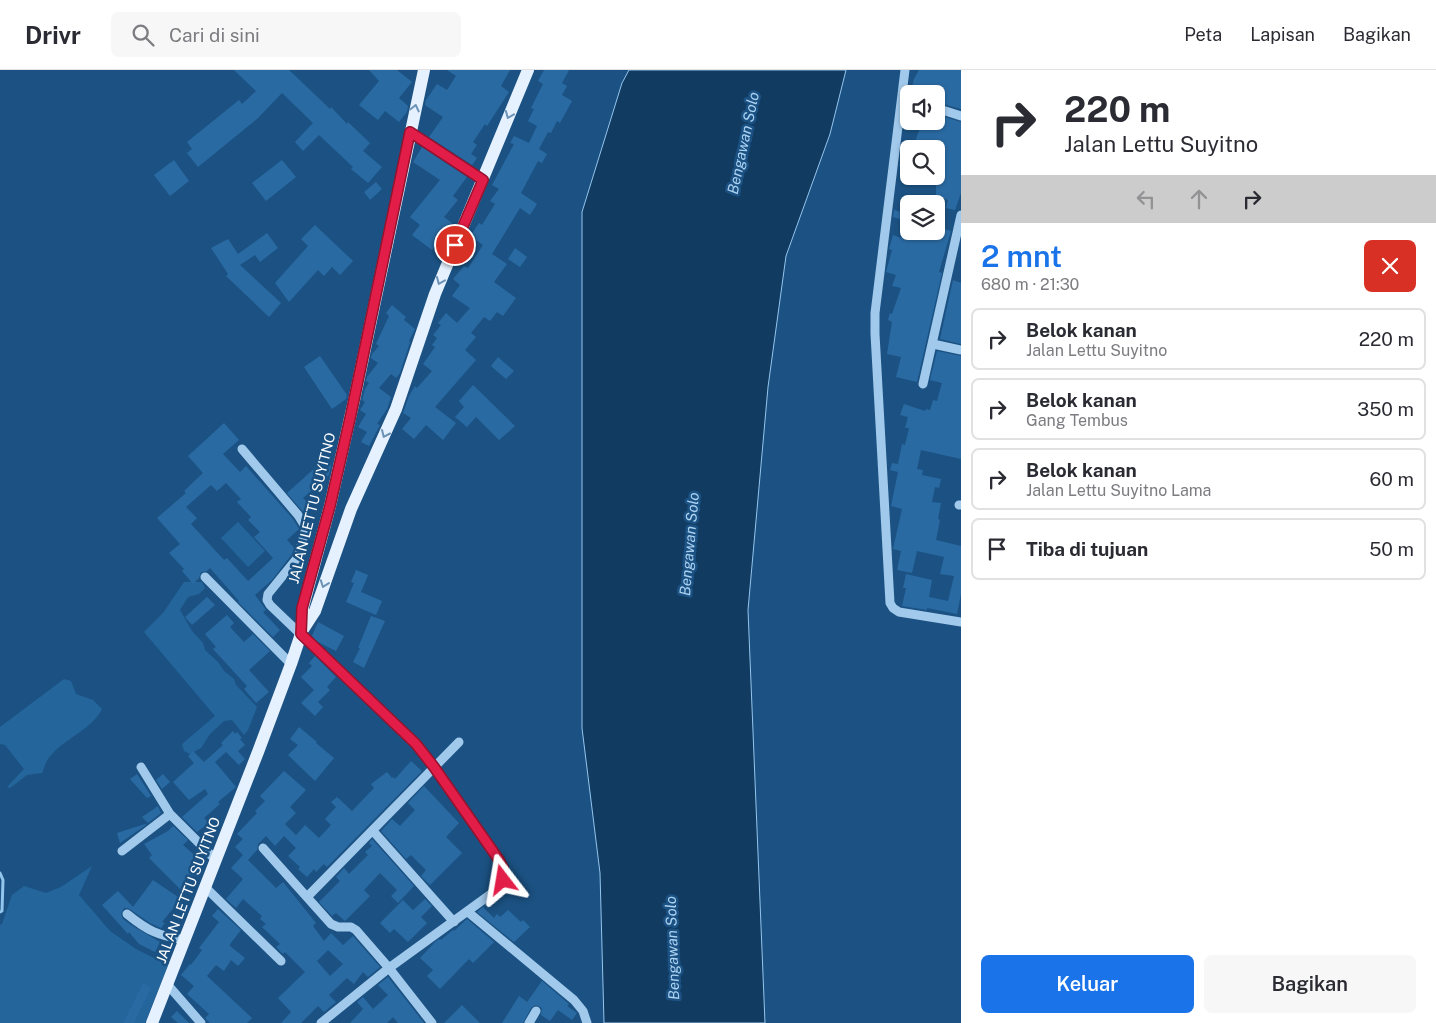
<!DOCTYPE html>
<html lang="id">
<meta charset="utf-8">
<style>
:root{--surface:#fff;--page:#f7f7f7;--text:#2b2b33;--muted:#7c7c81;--line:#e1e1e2;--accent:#1a73e8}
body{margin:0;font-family:"Public Sans",sans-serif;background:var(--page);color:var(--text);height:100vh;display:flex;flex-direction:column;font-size:19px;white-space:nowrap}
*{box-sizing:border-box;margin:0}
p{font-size:16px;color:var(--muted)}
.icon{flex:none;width:28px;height:28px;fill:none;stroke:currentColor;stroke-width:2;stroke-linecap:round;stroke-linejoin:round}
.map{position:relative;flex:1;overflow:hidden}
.sheet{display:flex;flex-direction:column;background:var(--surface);width:475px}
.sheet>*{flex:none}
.guide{background:#fff;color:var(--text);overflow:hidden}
.fabs{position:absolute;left:900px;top:15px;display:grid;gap:10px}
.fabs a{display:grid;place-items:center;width:45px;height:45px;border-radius:8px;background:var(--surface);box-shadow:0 1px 4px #0004;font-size:25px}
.pin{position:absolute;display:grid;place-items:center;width:42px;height:42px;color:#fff;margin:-21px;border:2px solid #fff;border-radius:50%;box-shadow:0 1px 5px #0007}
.me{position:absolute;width:55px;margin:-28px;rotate:346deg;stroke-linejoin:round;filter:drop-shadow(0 0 4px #0008)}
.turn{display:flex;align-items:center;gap:18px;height:105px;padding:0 20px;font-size:22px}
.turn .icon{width:65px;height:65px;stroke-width:2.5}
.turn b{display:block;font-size:35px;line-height:42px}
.lanes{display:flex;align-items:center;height:48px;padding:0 20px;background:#0003;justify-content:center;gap:25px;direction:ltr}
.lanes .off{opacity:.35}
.round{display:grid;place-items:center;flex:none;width:52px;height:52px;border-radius:8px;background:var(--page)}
.head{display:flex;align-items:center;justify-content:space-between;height:85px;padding:0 20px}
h1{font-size:30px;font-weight:600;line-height:38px;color:var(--accent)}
.button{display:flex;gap:10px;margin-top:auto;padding:10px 20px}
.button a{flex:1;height:58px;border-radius:8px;background:var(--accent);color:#fff;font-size:20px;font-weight:600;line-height:58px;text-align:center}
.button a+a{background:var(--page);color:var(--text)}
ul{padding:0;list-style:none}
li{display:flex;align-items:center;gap:15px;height:62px;margin:0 10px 8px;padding:0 10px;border:2px solid var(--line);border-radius:8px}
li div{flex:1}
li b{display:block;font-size:19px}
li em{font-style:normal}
header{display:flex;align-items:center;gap:30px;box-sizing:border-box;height:70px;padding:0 25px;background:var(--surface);border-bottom:1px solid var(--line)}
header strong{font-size:24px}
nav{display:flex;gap:28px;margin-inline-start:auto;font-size:18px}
.search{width:350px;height:45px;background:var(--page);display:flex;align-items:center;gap:12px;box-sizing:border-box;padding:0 18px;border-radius:8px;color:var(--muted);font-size:19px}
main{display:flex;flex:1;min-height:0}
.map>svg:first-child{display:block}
</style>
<header>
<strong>Drivr</strong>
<div class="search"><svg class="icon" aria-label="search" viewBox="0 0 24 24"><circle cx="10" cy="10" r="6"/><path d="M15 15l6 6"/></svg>Cari di sini</div>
<nav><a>Peta</a><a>Lapisan</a><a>Bagikan</a></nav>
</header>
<main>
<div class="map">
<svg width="961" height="953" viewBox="0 0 961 953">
<rect width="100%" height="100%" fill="#1b5283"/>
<path fill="#24659c" d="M 238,452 L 265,481 L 248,497 L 221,468 Z
M 184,512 L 202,512 L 205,518 L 199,524 L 188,527 L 180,540 L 192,561 L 203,573 L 205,580 L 218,592 L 224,601 L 234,609 L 236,615 L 257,637 L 248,660 L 244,665 L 232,650 L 224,651 L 210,664 L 201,678 L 190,684 L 184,681 L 182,674 L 215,646 L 144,562 L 163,543 Z
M 64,609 L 71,611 L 76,624 L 93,630 L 102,639 C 91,661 62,669 48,689 C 45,693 44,699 42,703 L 27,705 L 10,718 L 7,717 L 24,699 L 5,675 L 0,674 L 0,657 Z
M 92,796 L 79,825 L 110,861 L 136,879 L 168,895 L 145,953 L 0,953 L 0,855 L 2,854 L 12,825 L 24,816 L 46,823 L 61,817 Z"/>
<path fill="#123b62" stroke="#94c5ed" d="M 629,0 L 846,0 L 830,64 L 786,186 L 768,317 L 748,540 L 765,953 L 604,953 L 600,803 L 582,658 L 582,142 L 622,13 Z"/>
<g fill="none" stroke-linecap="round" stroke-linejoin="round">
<path stroke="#94c5ed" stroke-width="3" d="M 0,803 L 3,810 L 2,841 L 0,842"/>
</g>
<path fill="#2a6aa2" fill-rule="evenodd" d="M 234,0 L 289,0 L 330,39 L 331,37 L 347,54 L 348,52 L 370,73 L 363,81 L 382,97 L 368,113 L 351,99 L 353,97 L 319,65 L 303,81 L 295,72 L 313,53 L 282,23 L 258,48 L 198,97 L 187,83 L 192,79 L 187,72 L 239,30 L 242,34 L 256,21 Z
M 369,0 L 397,0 L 412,12 L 399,28 L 408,36 L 407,42 L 399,52 L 385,41 L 378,50 L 359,35 L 379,11 Z
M 447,0 L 510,0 L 501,16 L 509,22 L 487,56 L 485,54 L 473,72 L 477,75 L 471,84 L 477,88 L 472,95 L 429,67 L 443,47 L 425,35 L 426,30 L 437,14 L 447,20 L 456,6 Z
M 544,0 L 569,0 L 562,13 L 567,16 L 562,25 L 572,31 L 560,53 L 557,51 L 551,63 L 548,62 L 539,79 L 547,84 L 542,93 L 538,91 L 521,123 L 537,134 L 530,145 L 520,138 L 492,184 L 507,194 L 494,212 L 516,228 L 503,246 L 497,242 L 490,251 L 484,247 L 471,263 L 476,267 L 465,280 L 476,290 L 435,337 L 456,353 L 443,370 L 426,355 L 414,369 L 402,359 L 411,348 L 403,343 L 409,326 L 415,316 L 417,318 L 432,301 L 423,294 L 435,277 L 432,275 L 437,268 L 433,265 L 441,255 L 438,253 L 446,243 L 457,253 L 470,238 L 452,226 L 460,215 L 453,209 L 464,196 L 468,198 L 483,175 L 470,166 L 479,153 L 482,155 L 495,134 L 490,131 L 499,119 L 492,115 L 514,74 L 510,73 L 514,66 L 529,73 L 537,56 L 528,51 L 534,39 L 531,38 L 543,14 L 538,11 Z
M 919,0 L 961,0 L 961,39 L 936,32 L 936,24 L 910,24 L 914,9 Z
M 938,45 L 961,52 L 961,123 L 955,140 L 946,138 L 948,130 L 936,126 L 936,115 L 913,108 L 913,106 L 936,106 L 936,79 L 915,72 L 920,58 L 905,53 L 905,51 L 936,51 Z
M 422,77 L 467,107 L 453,126 L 458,130 L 444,147 L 452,153 L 446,162 L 449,164 L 441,173 L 439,171 L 432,180 L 412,165 L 420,155 L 410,147 L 440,110 L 413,92 Z
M 902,84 L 909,86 L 909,99 L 899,96 Z
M 174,90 L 189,111 L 170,126 L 154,105 Z
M 282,90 L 296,107 L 266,131 L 252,113 Z
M 376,112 L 382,119 L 370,130 L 364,122 Z
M 894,140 L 906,143 L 903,150 L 893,147 Z
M 315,155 L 353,191 L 340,205 L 332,197 L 324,206 L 318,200 L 289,232 L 275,213 L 308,176 L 301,169 Z
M 936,156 L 951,161 L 939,202 L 942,203 L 917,312 L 896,307 L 901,287 L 887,284 L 892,252 L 888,250 L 890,243 L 892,244 L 901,218 L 892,216 L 896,205 L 886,202 L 892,180 L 889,179 L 893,165 L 901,168 L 903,161 L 936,161 Z
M 267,163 L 278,178 L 260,192 L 255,185 L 240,195 L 281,233 L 269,247 L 226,206 L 228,204 L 211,178 L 228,169 L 238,184 Z
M 515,178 L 527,187 L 520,197 L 508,189 Z
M 953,210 L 961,213 L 961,274 L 940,269 Z
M 392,235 L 406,247 L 404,250 L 415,259 L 409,271 L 410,272 L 400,303 L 396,308 L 391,304 L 379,318 L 391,327 L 387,339 L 377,354 L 380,355 L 369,376 L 361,372 L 367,362 L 358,357 L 366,344 L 360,340 L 365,332 L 362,330 L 365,319 L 369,313 L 366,311 L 367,307 L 378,293 L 371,288 L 372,284 L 379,276 L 376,274 L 389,246 L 386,243 Z
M 937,281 L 961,286 L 961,389 L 921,380 L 917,399 L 923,400 L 922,405 L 941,409 L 939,418 L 935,417 L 932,432 L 941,433 L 938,449 L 940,450 L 936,470 L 961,476 L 961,524 L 957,544 L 927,538 L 927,540 L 902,536 L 906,518 L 903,518 L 906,504 L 932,510 L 929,527 L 948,531 L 954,506 L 940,504 L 944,487 L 917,481 L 912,503 L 897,500 L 901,481 L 893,479 L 902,439 L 891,436 L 898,402 L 890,400 L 892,393 L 898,394 L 902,374 L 905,375 L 909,358 L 905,358 L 908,347 L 900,345 L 904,334 L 925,341 L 926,339 L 930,340 L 933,330 L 937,331 L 942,313 L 930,310 Z
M 320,286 L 347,325 L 346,329 L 332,339 L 304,297 Z
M 498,287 L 514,301 L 506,309 L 491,296 Z
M 473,315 L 515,356 L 499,370 L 476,347 L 467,357 L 455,347 L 464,337 L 459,331 Z
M 224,353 L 239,370 L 223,384 L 240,402 L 246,396 L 293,449 L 299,459 L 287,470 L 294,478 L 292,484 L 272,510 L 255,525 L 266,540 L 263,542 L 280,560 L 273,567 L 238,532 L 239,531 L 210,498 L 207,501 L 201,502 L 199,508 L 193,514 L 182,501 L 184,499 L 169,483 L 180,474 L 157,448 L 186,423 L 184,421 L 203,403 L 188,386 ZM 226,413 L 241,429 L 237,432 L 251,447 L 248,450 L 260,462 L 254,467 L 273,488 L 248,511 L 227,488 L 224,490 L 191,454 L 197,448 L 186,437 L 211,415 L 217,421 Z
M 325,389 L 331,395 L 329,405 L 303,428 L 311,436 L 303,442 L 287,423 Z
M 356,500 L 368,505 L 361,522 L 382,531 L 376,545 L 346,532 L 354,513 L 351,512 Z
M 207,527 L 215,535 L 192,555 L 185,547 Z
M 227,545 L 234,553 L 230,557 L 244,572 L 253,564 L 270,581 L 249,600 L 269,622 L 256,633 L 244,619 L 247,616 L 213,579 L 216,577 L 205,564 Z
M 371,546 L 385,551 L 364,598 L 353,592 L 360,578 L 358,578 Z
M 318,552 L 344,566 L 336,581 L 316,571 L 312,566 Z
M 315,586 L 336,607 L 327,617 L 330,620 L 318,632 L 323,637 L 315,646 L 301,633 L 314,620 L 301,607 L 312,596 L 309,593 Z
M 299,657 L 317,672 L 316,673 L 334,688 L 315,711 L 288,685 L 298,675 L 290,669 Z
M 233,661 L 235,664 L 237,662 L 242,668 L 240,669 L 245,675 L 238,681 L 245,689 L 239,695 L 226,682 L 215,692 L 236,717 L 218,732 L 220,734 L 204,748 L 209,753 L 197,762 L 182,747 L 208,724 L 205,719 L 189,730 L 173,712 L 194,693 L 188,686 L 193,681 L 204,692 L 223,675 L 221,673 Z
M 411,691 L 422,701 L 327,797 L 324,794 L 316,802 L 314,799 L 307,807 L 298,799 L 300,797 L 288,786 L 296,778 L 284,766 L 275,776 L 266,766 L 258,774 L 257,780 L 248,790 L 235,777 L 243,769 L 237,764 L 257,743 L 255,741 L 265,731 L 260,726 L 284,701 L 306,720 L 290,737 L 296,743 L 285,754 L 296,765 L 305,755 L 319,768 L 331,755 L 325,749 L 336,737 L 331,732 L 337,727 L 352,741 L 374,718 L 371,714 L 387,702 L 392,708 L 393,707 L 395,709 Z
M 137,704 L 151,726 L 147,728 L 130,709 Z
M 163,704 L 170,712 L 162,719 L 156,710 Z
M 424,716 L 459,753 L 446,767 L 462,783 L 430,815 L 421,806 L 426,800 L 411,785 L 406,789 L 381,761 L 392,749 L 400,756 L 415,740 L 408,733 Z
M 158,736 L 161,743 L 148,753 L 142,747 Z
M 145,754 L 146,755 L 120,773 L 117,763 Z
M 173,756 L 188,770 L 183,775 L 200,790 L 193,799 L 197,802 L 187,812 L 188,813 L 182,821 L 149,788 L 152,785 L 144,774 L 168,761 Z
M 372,769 L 414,816 L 398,833 L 391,826 L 397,820 L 380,803 L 364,820 L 370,826 L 345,851 L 336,843 L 332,846 L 319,832 L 340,811 L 336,807 L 344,798 L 349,804 L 368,785 L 365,782 L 372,776 L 369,773 Z
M 243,785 L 276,818 L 283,812 L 316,853 L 313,856 L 324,871 L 331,863 L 343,875 L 353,866 L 380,897 L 368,907 L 363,902 L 354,914 L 347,908 L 329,925 L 336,932 L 324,942 L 318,936 L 301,953 L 281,953 L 291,942 L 278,928 L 305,902 L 285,882 L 283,884 L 276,877 L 280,874 L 262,857 L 266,854 L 260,849 L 262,846 L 243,829 L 236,838 L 226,829 L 243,809 L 231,798 ZM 328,880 L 343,894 L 330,906 L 317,891 Z
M 153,810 L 181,829 L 162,852 L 165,853 L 161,858 L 150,853 L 128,838 L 124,838 L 121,844 L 123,849 L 131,855 L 160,872 L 155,882 L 139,874 L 129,862 L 128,864 L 102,835 L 118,821 L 133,837 Z
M 425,829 L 432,836 L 421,847 L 427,853 L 408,872 L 394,859 L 390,863 L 380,853 L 403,830 L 413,840 Z
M 483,837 L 494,848 L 497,844 L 500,847 L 508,840 L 521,852 L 523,850 L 530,857 L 514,872 L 477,842 Z
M 218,839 L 241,860 L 230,874 L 230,876 L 245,888 L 238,896 L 231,890 L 224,901 L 216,895 L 207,906 L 252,948 L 247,953 L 210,953 L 205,948 L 209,944 L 187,924 L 194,916 L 181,905 L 190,894 L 191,895 L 202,880 L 199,878 L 219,852 L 212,846 Z
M 467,849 L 494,872 L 473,893 L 469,889 L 440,919 L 427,906 L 433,900 L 420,888 L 436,871 L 440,869 L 441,870 L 453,860 L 454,861 Z
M 388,907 L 424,953 L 398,953 L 393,947 L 387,953 L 350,953 L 363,939 L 357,932 L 363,927 L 373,939 L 388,925 L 378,915 Z
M 542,911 L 569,934 L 567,936 L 577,943 L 572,950 L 558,940 L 550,951 L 541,945 L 542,938 L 536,935 L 531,938 L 523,953 L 502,953 L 519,926 L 527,932 Z
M 143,913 L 151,918 L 134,953 L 123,953 Z
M 462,935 L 480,953 L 444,953 Z
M 177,941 L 189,953 L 178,953 L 171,947 Z"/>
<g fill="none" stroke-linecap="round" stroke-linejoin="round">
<path stroke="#a1c9eb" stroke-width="9" d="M 905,0 L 875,243 L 875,264 L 890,533 L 893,538 L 899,542 L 961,552
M 936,38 L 961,46
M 410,62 L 483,110
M 933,274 L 961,280
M 923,314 L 961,145
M 242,379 L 298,445 L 306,458 L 298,487 L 268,524 L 267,530 L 270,535 L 415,674 L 434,697 L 499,789 C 508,804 503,814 491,824 L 389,898 L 321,953
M 959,435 L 961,435
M 205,507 L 291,594
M 141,697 L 170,744 L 216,790
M 373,761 L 454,852
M 263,778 L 331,854 L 338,857 L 351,857 L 356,860 L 389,898 L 432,953
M 122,781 L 170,744
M 205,817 L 281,891
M 308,826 L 459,672
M 468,842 L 574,930 L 583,941 L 587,953
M 127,844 C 148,861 157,865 184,870
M 167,914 L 201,953
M 529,953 L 536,941"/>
<path stroke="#e5f1ff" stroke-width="12" d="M 302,561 L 315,541 L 351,439 L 396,339 L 435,224 L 528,0
M 152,953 L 258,682 L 291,594 L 301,564 L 303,537 L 330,436 L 355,326 L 424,0"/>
</g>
<defs><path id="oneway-chevron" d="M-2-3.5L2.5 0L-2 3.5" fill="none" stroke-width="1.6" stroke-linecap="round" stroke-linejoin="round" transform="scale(1.25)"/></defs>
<g stroke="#6c92b5">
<use href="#oneway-chevron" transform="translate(415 38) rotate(-77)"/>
<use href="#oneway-chevron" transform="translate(509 45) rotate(112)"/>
<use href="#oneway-chevron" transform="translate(440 211) rotate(113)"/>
<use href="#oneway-chevron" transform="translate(385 364) rotate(114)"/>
<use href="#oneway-chevron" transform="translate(324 514) rotate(110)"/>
</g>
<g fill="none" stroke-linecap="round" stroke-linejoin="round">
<g stroke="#92132f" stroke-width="12">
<path id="route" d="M 455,175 L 483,110 L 410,62 L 351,344 L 330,436 L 302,538 L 301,564 L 416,674 L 434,697 L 499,790 L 503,798 L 503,810"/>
</g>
<use href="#route" stroke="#e11d48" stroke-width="9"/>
</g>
<g text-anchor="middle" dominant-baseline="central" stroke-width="5" stroke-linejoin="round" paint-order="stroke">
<g font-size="14" fill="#fff" stroke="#1b5283">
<text transform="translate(312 438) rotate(-76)">JALAN LETTU SUYITNO</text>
<text transform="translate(188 820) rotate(-69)">JALAN LETTU SUYITNO</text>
</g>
<g font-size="15" font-style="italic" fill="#acd2f2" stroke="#1b5283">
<text transform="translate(743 73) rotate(-78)">Bengawan Solo</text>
<text transform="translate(689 474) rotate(-85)">Bengawan Solo</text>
<text transform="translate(672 878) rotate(-92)">Bengawan Solo</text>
</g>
</g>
</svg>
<div class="fabs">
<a><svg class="icon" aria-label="sound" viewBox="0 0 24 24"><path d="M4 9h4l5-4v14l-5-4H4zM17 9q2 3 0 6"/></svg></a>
<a><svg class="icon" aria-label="search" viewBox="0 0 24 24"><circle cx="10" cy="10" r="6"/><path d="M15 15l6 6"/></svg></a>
<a><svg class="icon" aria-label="layers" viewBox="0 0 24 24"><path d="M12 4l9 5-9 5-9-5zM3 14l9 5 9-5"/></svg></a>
</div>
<div class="pin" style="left:455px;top:175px;background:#d93025"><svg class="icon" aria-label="arrive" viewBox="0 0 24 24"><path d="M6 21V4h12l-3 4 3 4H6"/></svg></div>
<svg class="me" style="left:503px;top:810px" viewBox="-20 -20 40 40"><path d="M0-17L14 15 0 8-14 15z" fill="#e11d48" stroke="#fff" stroke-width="4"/></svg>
</div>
<section class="sheet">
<div class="guide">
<div class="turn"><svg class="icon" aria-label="right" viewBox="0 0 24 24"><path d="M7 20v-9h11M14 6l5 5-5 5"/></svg><div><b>220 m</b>Jalan Lettu Suyitno</div></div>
<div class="lanes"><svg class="icon off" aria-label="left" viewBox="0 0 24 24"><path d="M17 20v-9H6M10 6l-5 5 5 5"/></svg><svg class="icon off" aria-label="ahead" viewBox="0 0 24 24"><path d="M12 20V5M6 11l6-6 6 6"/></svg><svg class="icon" aria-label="right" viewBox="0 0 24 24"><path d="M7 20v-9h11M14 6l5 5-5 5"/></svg></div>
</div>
<div class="head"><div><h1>2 mnt</h1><p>680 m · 21:30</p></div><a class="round" style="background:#d93025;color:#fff"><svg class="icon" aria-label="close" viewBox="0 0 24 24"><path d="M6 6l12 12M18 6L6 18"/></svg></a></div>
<ul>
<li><svg class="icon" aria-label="right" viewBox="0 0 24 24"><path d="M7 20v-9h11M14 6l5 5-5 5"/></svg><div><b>Belok kanan</b><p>Jalan Lettu Suyitno</p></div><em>220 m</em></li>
<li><svg class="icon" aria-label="right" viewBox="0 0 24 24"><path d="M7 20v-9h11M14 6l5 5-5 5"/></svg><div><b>Belok kanan</b><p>Gang Tembus</p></div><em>350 m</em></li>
<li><svg class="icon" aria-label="right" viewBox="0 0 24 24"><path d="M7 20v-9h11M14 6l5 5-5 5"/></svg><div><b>Belok kanan</b><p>Jalan Lettu Suyitno Lama</p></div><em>60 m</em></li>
<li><svg class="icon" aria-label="arrive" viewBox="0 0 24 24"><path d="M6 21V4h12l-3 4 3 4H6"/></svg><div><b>Tiba di tujuan</b></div><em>50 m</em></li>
</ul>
<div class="button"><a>Keluar</a><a>Bagikan</a></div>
</section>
</main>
